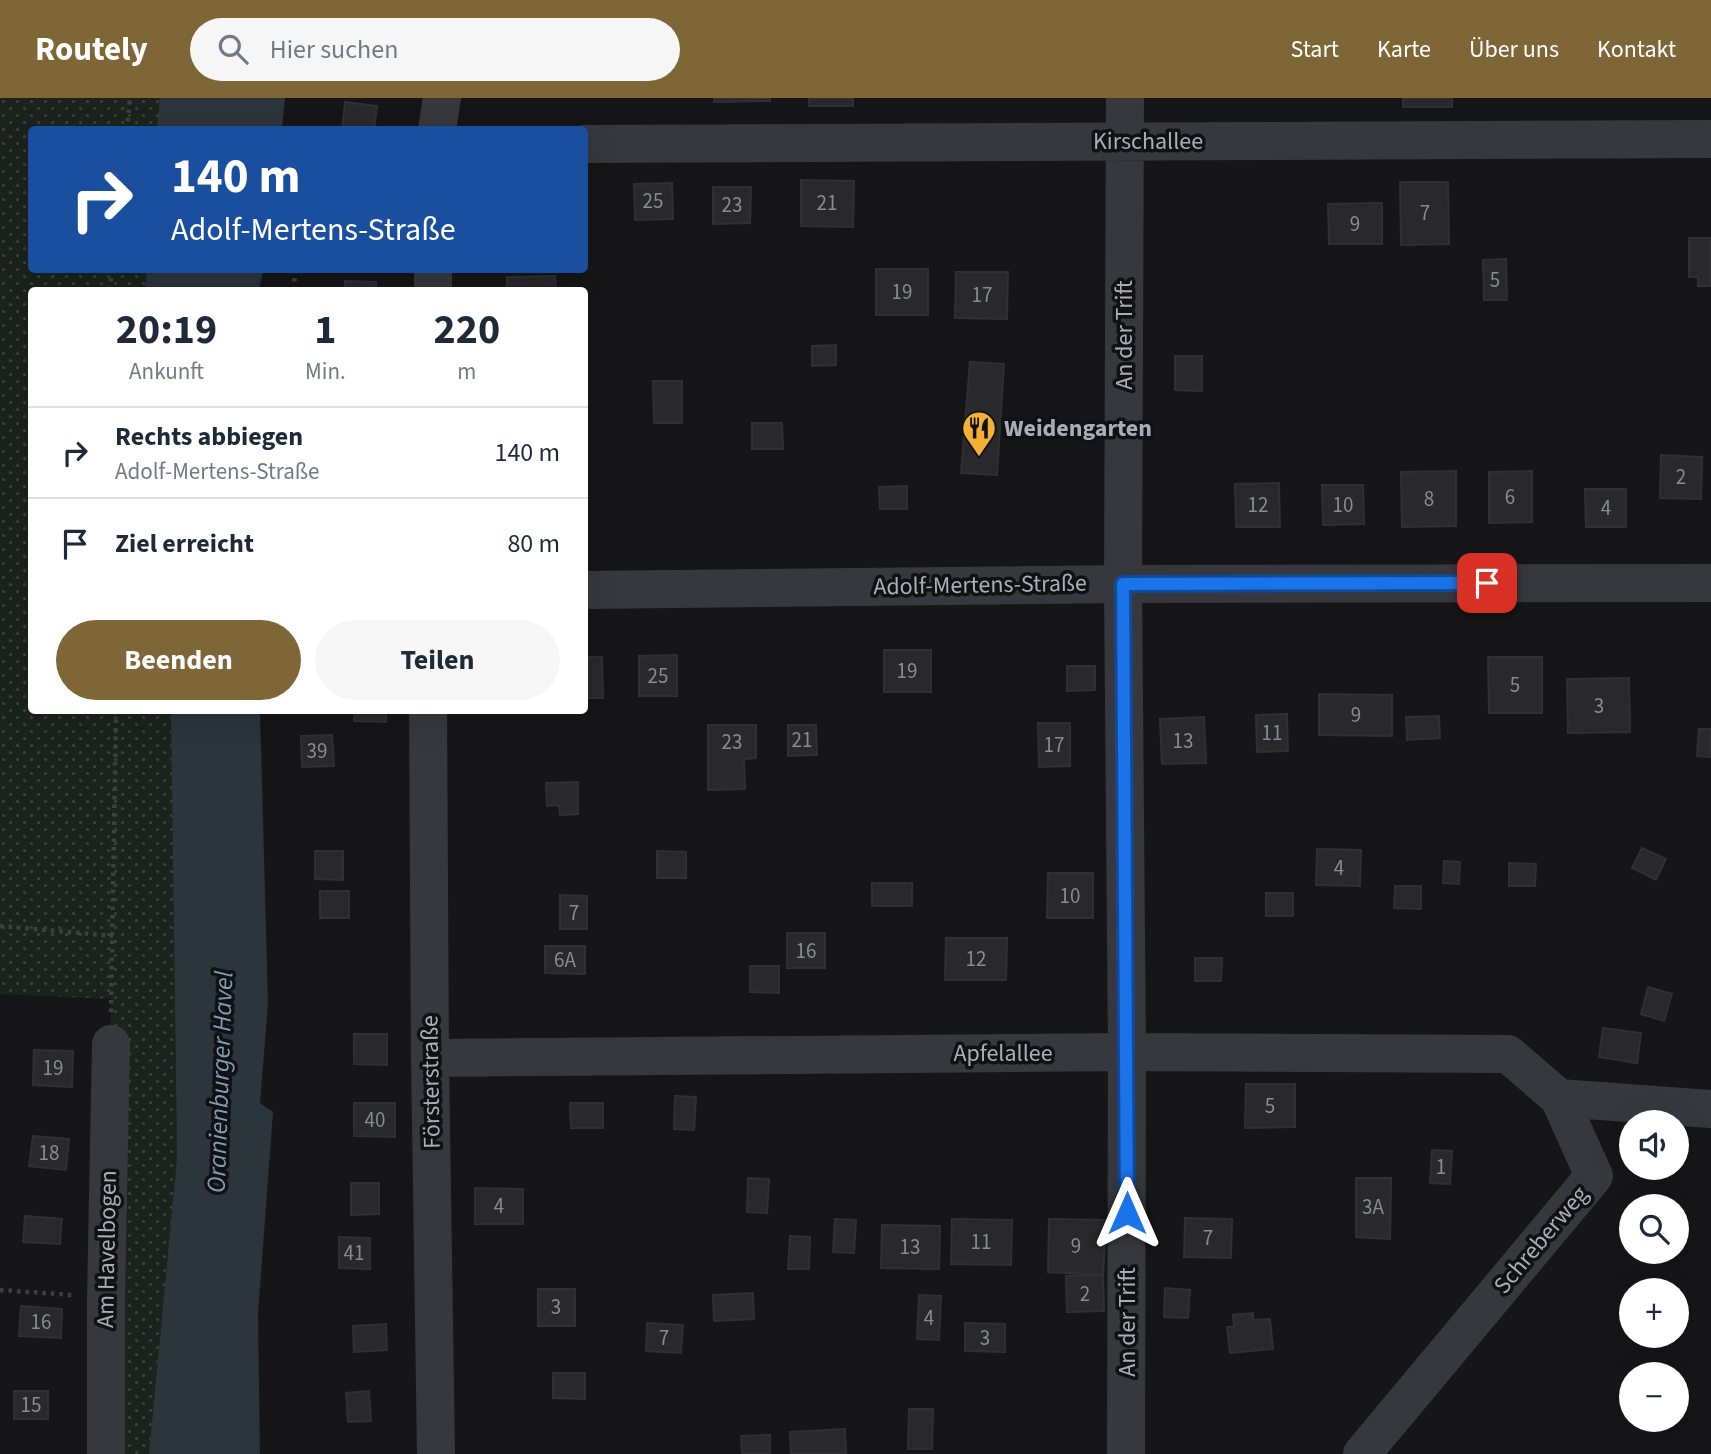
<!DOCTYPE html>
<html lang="de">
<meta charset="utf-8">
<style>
:root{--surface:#fff;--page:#f6f6f7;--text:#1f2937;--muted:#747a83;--line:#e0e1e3;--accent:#7e6636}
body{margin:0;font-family:"Source Sans 3",sans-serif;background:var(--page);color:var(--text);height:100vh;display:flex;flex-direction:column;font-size:26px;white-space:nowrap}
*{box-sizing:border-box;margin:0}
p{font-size:23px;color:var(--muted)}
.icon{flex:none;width:38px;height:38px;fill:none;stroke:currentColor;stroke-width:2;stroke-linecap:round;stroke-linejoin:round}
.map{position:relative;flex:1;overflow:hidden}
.drawer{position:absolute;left:28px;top:189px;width:560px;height:427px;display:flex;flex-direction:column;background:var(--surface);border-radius:7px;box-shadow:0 7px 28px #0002}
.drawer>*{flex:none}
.guide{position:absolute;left:28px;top:28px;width:560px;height:147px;border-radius:7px;box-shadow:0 7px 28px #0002;background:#1a4fa0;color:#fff;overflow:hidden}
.tools{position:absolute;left:1619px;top:1012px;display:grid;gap:14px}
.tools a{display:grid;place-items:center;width:70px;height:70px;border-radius:50%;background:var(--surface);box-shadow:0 7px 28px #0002;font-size:35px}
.pin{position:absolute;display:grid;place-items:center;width:60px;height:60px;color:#fff;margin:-30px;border-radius:14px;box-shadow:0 4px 10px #0006}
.me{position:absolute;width:77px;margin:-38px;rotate:0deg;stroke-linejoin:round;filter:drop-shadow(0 0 5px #0008)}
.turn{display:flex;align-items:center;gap:24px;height:147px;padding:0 28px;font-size:32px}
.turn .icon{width:91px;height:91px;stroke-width:2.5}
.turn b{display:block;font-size:49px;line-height:60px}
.eta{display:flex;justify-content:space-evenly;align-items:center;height:119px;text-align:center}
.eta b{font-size:42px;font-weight:700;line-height:49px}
.primary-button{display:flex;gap:14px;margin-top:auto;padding:14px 28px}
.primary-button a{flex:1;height:80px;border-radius:42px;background:var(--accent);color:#fff;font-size:28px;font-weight:700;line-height:80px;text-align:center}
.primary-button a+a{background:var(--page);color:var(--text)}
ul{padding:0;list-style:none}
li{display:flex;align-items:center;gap:21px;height:91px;padding:0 28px;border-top:2px solid var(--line)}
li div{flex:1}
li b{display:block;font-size:26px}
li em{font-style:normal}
header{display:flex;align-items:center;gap:42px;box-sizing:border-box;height:98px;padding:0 35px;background:var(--accent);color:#fff}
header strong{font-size:33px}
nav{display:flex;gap:38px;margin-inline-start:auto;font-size:24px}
.search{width:490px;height:63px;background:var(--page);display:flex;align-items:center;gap:18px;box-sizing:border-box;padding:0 24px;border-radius:38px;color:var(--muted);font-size:26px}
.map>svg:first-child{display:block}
</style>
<header>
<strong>Routely</strong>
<div class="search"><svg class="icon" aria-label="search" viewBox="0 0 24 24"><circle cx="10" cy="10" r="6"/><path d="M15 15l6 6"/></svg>Hier suchen</div>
<nav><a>Start</a><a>Karte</a><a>Über uns</a><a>Kontakt</a></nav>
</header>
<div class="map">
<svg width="1711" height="1356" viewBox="0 0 1711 1356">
<defs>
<pattern id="grass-dots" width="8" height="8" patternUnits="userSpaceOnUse" patternTransform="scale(1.75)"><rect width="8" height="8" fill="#1c231d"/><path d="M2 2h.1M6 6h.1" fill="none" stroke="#3a403c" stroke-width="1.8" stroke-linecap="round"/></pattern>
</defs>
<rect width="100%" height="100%" fill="#161618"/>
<path fill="url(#grass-dots)" d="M 0,0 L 169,0 L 166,31 L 32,32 L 32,172 L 151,172 L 149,192 L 32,192 L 32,612 L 171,613 L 177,1059 L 149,1356 L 106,1356 L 106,1200 L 111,901 L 0,896 Z"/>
<path fill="#2c353c" d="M 160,0 L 285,0 L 282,31 L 157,31 Z
M 147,172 L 263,172 L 259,192 L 145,192 Z
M 171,613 L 260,613 L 268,906 L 260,1005 L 273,1014 L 258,1216 L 260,1356 L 149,1356 L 177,1059 Z"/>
<path fill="#29292c" stroke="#303034" stroke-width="2" d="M 714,0 L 770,0 L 770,3 L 714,4 Z
M 809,0 L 853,0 L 853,8 L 809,8 Z
M 1403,0 L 1452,0 L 1452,9 L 1403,9 Z
M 345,4 L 377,8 L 374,32 L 342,32 Z
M 801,82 L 854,83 L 853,129 L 801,128 Z
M 1400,84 L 1448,84 L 1449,146 L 1401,147 Z
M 672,85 L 673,121 L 635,122 L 634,86 Z
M 713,89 L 751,89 L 750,125 L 713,126 Z
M 1382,105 L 1382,146 L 1329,146 L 1328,106 Z
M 1689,140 L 1711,140 L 1711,188 L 1698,188 L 1698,179 L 1689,179 Z
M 1506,161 L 1507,202 L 1484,202 L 1483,162 Z
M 876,171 L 928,171 L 928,217 L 876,217 Z
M 956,174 L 1008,174 L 1007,221 L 955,220 Z
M 555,178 L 556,192 L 507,192 L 507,179 Z
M 345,183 L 376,184 L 376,192 L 345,192 Z
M 836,247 L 836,267 L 812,268 L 812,248 Z
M 1175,258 L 1202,258 L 1202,293 L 1175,292 Z
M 970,264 L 1004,266 L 997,377 L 961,375 Z
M 653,283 L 682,283 L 682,325 L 654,325 Z
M 752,325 L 782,325 L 783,351 L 752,351 Z
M 1661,357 L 1702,359 L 1701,401 L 1660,400 Z
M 1456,373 L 1456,428 L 1402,429 L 1401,374 Z
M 1532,373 L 1532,424 L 1489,425 L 1489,374 Z
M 1279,385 L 1280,429 L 1236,429 L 1235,386 Z
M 1322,387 L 1363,387 L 1364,426 L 1323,427 Z
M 907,388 L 907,411 L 880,411 L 879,389 Z
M 1585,391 L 1626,391 L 1626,429 L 1586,429 Z
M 884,552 L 931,552 L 931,594 L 884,594 Z
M 677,557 L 677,598 L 639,598 L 639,558 Z
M 584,559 L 602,559 L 603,600 L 584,600 Z
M 1488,559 L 1542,559 L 1542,615 L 1489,615 Z
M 1067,568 L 1095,568 L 1095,592 L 1067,593 Z
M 1629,580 L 1630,634 L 1568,635 L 1567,581 Z
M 1319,596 L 1392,597 L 1392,638 L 1319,637 Z
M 355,612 L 386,612 L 386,624 L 354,623 Z
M 1287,616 L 1288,653 L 1257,654 L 1256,617 Z
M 1439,618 L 1440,640 L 1407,642 L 1406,619 Z
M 1204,619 L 1206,665 L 1162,666 L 1160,621 Z
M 1038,625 L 1070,625 L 1070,668 L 1039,669 Z
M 708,627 L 756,627 L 756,660 L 744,661 L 745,691 L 708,692 Z
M 788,627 L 816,627 L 817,657 L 788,658 Z
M 1699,631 L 1711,631 L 1711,659 L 1697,658 Z
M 332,637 L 334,668 L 302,669 L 301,638 Z
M 578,684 L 578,716 L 560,717 L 559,707 L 547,708 L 546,685 Z
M 1642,750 L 1666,761 L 1656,782 L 1632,770 Z
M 1317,751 L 1361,752 L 1360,788 L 1316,787 Z
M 315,753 L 343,753 L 343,782 L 315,781 Z
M 657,753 L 686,754 L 686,780 L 657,780 Z
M 1444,763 L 1460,764 L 1459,786 L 1443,785 Z
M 1509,765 L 1536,766 L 1535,788 L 1509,788 Z
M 1048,775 L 1093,775 L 1093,820 L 1047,820 Z
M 872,785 L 912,785 L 912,808 L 872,808 Z
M 1395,788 L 1421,788 L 1421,811 L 1394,810 Z
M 320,793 L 349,793 L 349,820 L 320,820 Z
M 1266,795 L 1293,795 L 1293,818 L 1266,818 Z
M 560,797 L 587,798 L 587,831 L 560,831 Z
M 787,835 L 825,835 L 825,870 L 787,870 Z
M 946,840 L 1007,840 L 1006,882 L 945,882 Z
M 545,848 L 585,848 L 585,876 L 545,875 Z
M 1195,860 L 1222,860 L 1221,883 L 1195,883 Z
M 750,868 L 779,868 L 779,895 L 750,894 Z
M 1648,889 L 1672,896 L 1664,923 L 1641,916 Z
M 1603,930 L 1641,935 L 1637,965 L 1599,959 Z
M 354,936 L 387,936 L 387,967 L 354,966 Z
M 34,952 L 73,953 L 72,989 L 33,987 Z
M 1246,986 L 1295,986 L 1295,1029 L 1245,1030 Z
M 675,998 L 696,999 L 694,1032 L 674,1031 Z
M 354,1005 L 395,1005 L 395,1039 L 354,1038 Z
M 570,1005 L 603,1005 L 603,1030 L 571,1030 Z
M 33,1038 L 69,1041 L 66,1072 L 29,1068 Z
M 1432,1052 L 1452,1053 L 1450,1086 L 1430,1085 Z
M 748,1080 L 769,1081 L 767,1115 L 747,1114 Z
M 1356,1080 L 1391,1080 L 1390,1141 L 1356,1139 Z
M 351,1085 L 379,1085 L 379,1116 L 351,1117 Z
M 475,1090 L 523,1091 L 523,1126 L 475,1126 Z
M 25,1118 L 62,1121 L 60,1146 L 23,1144 Z
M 1185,1120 L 1232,1121 L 1231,1160 L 1184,1159 Z
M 835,1121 L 856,1122 L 854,1155 L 833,1154 Z
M 952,1121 L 1012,1122 L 1011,1167 L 951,1166 Z
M 1049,1121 L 1106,1122 L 1103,1177 L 1048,1174 Z
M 882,1127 L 940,1128 L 939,1171 L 881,1170 Z
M 790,1138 L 810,1139 L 809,1171 L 788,1171 Z
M 339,1139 L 370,1140 L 370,1171 L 339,1170 Z
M 1103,1177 L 1104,1213 L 1067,1214 L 1066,1178 Z
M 1165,1190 L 1190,1192 L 1188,1220 L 1164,1219 Z
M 538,1191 L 575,1191 L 575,1228 L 538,1228 Z
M 753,1195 L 754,1221 L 714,1223 L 713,1197 Z
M 919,1197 L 941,1198 L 939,1242 L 917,1241 Z
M 21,1208 L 62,1211 L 61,1240 L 19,1238 Z
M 1253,1215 L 1253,1222 L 1270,1221 L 1273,1251 L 1230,1255 L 1227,1229 L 1234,1229 L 1233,1217 Z
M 647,1225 L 683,1227 L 681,1255 L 646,1253 Z
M 965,1225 L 1005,1226 L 1005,1254 L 965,1253 Z
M 386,1226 L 387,1252 L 354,1254 L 353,1228 Z
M 553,1275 L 585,1275 L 585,1301 L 553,1300 Z
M 14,1293 L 48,1293 L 48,1321 L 14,1321 Z
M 369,1293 L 371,1323 L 348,1324 L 346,1295 Z
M 909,1311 L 933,1311 L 932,1351 L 908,1351 Z
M 845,1331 L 846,1356 L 791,1356 L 790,1334 Z
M 770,1337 L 770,1356 L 742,1356 L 741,1338 Z"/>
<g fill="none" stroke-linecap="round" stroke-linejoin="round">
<path stroke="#3d3f44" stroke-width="4.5" stroke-dasharray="3.5 5" stroke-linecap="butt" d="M 127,32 L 130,0
M 110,192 L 112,172
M 294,192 L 295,172
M 0,828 L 113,838
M 111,914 L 116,612
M 0,1192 L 72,1197"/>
<path stroke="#37383d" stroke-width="38" d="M 1125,0 L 1123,486 L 1127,954 L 1126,1356
M 437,32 L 442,0
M 584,46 L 1711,41
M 433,192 L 433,172
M 584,492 L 1123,486 L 1711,485
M 428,612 L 430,960 L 436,1356
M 430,960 L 1127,954 L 1508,956 L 1559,1000
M 106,1356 L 106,1200 L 111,946
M 1362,1356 L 1594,1078 L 1559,1000 L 1711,1011"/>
</g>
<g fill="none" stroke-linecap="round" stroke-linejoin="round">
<g stroke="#114b97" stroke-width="18">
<path id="route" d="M 1127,1115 L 1123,486 L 1487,485"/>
</g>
<use href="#route" stroke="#1a73e8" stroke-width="12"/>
</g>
<defs>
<g id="restaurant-pin" transform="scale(1.75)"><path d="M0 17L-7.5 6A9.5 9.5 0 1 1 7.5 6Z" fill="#f2b134" stroke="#111113"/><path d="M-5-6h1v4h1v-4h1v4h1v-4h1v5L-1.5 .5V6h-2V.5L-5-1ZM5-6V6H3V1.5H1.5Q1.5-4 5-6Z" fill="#111"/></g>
</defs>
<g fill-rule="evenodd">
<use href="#restaurant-pin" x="979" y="330"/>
</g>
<g text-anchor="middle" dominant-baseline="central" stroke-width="7" stroke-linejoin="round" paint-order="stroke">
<g font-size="21" fill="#888b94">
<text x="653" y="103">25</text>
<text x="827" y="105">21</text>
<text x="732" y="107">23</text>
<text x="1425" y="115">7</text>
<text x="1355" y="126">9</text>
<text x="1495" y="182">5</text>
<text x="902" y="194">19</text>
<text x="982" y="197">17</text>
<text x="1681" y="379">2</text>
<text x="1510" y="399">6</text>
<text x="1429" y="401">8</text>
<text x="1258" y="407">12</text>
<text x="1343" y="407">10</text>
<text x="1606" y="410">4</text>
<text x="907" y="573">19</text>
<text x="658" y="578">25</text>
<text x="1515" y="587">5</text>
<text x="1599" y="608">3</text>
<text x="1356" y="617">9</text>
<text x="1272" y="635">11</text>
<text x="802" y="642">21</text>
<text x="1183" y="643">13</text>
<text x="732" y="644">23</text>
<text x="1054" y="647">17</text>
<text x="317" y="653">39</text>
<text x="1339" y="770">4</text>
<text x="1070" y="798">10</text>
<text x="574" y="815">7</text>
<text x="806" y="853">16</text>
<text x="976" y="861">12</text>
<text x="565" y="862">6A</text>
<text x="53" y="970">19</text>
<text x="1270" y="1008">5</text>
<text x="375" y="1022">40</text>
<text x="49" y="1055">18</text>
<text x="1441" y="1069">1</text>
<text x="499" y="1108">4</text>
<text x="1373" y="1109">3A</text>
<text x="1208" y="1140">7</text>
<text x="981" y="1144">11</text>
<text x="1076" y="1148">9</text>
<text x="910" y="1149">13</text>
<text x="354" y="1155">41</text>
<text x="1085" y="1196">2</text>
<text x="556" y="1209">3</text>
<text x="929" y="1220">4</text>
<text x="41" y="1224">16</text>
<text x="664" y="1240">7</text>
<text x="985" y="1240">3</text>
<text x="31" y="1307">15</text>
</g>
<g font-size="24" fill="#a8adb8" stroke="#111113">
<text x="1148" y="43">Kirschallee</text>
<text transform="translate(1124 237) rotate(-90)">An der Trift</text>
<text transform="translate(980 487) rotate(-1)">Adolf-Mertens-Straße</text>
<text x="1003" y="955">Apfelallee</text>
<text transform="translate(431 984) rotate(-91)">Försterstraße</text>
<text transform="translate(1541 1142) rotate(-50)">Schreberweg</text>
<text transform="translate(107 1151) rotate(-89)">Am Havelbogen</text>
<text transform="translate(1127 1224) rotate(-90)">An der Trift</text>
</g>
<g font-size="24" font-weight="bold" fill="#a8adb8" stroke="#111113" text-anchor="start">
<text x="1004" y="330">Weidengarten</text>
</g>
<g font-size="26" font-style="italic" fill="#7f9bb3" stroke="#111113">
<text transform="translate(220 984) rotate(-88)">Oranienburger Havel</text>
</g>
</g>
</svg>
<div class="tools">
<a><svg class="icon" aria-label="sound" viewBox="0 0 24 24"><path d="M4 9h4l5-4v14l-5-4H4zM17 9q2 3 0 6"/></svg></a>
<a><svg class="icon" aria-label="search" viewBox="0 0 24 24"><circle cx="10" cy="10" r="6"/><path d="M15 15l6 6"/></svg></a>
<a>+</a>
<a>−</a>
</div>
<div class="pin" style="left:1487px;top:485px;background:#d93025"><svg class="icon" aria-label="arrive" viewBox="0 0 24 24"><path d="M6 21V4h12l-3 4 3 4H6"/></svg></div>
<svg class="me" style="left:1127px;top:1115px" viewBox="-20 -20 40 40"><path d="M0-17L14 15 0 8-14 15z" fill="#1a73e8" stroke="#fff" stroke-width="4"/></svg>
<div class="guide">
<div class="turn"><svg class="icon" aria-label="right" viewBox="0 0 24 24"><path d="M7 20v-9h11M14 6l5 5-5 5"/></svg><div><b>140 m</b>Adolf-Mertens-Straße</div></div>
</div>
<section class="drawer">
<div class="eta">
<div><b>20:19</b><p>Ankunft</p></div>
<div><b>1</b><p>Min.</p></div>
<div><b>220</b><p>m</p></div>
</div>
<ul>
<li><svg class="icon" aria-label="right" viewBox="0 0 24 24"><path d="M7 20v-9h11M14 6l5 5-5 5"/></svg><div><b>Rechts abbiegen</b><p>Adolf-Mertens-Straße</p></div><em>140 m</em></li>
<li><svg class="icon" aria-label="arrive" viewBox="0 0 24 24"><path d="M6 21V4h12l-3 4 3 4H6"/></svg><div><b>Ziel erreicht</b></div><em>80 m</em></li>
</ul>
<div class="primary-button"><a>Beenden</a><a>Teilen</a></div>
</section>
</div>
